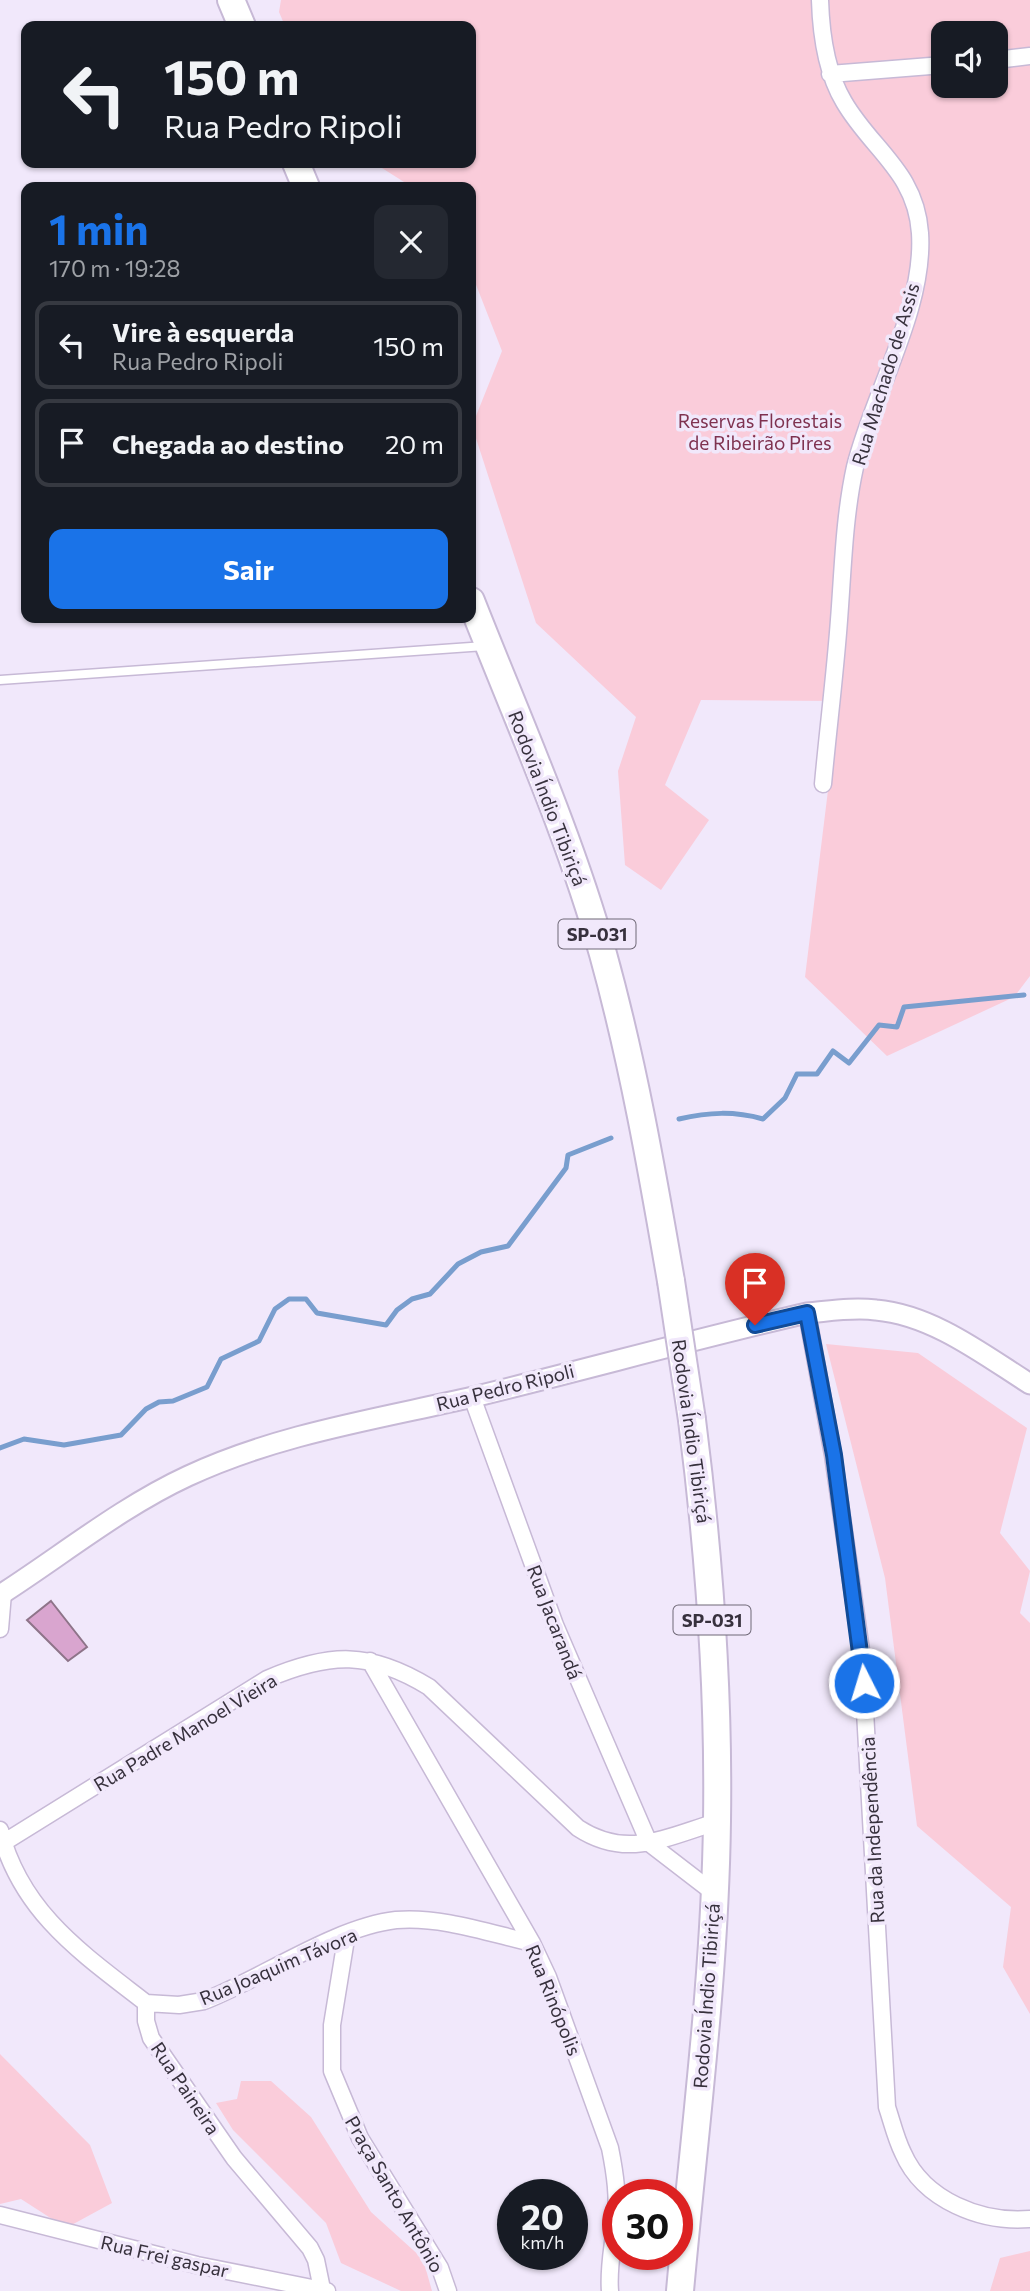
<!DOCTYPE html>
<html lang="pt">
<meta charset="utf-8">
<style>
:root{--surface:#171b24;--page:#242831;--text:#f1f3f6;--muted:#9ea1a6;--line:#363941;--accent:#1a73e8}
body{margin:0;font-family:Commissioner,sans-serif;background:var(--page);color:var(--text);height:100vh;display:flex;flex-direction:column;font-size:26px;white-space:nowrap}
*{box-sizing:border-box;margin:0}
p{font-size:23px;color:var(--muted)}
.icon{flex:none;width:38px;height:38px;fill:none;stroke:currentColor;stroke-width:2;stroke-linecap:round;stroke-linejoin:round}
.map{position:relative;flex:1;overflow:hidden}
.panel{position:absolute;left:21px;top:182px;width:455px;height:441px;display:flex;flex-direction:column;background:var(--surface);border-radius:14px;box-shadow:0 2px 5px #0004}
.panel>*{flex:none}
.top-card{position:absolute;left:21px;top:21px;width:455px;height:147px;border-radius:14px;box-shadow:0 2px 5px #0004;background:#171b24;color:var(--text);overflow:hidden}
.buttons{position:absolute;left:931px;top:21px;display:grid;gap:14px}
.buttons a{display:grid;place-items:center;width:77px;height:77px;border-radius:14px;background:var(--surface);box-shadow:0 2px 5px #0004;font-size:35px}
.speed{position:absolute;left:497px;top:2179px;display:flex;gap:14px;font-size:35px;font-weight:700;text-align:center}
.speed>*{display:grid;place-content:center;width:91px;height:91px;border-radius:50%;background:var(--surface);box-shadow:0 2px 5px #0004;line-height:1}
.speed small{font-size:18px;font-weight:400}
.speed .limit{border:10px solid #d22;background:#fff;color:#111}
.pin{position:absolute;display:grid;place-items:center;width:60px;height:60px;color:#fff;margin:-72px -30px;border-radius:50% 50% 50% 0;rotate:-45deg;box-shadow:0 0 7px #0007}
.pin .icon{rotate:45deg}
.me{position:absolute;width:77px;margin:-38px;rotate:355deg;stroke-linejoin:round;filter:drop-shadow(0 0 5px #0008)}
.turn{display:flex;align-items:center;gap:24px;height:147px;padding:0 28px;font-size:32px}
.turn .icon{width:91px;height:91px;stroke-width:2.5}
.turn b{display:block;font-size:49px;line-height:60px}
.round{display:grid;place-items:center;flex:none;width:74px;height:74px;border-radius:14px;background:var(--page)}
.headline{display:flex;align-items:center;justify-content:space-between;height:119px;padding:0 28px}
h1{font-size:42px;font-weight:700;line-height:52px;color:var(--accent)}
.cta{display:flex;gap:14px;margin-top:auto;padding:14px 28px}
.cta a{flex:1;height:80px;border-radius:14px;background:var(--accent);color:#fff;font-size:28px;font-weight:700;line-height:80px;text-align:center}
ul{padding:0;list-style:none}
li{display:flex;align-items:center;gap:21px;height:88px;margin:0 14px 10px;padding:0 14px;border:4px solid var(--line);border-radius:14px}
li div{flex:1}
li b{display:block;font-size:26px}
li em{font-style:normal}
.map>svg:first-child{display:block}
</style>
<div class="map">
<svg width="1030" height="2291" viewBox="0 0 1030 2291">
<rect width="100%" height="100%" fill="#f1e8fb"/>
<path fill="#faccda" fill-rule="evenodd" d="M 281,0 L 1030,0 L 1030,976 L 1014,997 L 887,1056 L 805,977 L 839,701 L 701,700 L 665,785 L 709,820 L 661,890 L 625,865 L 618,771 L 636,717 L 536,623 L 472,426 L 502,351 L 471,272 L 471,187 L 412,187 L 374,163 L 471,163 L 471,26 L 285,26 L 279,12 ZM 943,33 L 996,33 L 996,86 L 943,86 Z
M 826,1344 L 918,1353 L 1027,1428 L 1000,1533 L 1030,1571 L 1020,1613 L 1030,1623 L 1030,2014 L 1003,1967 L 1011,1907 L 917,1826 L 885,1578 Z
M 0,2054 L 90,2145 L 112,2203 L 66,2228 L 21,2199 L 0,2204 Z
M 241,2081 L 271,2081 L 311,2117 L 371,2212 L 423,2259 L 432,2291 L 401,2291 L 341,2263 L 326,2223 L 233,2130 L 216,2103 L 237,2099 Z
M 1030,2251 L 1030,2291 L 990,2291 L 1000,2258 Z"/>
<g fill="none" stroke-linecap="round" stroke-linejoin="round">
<path stroke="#799ece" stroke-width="5" d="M 679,1119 C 709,1112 734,1111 763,1119 L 785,1098 L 797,1074 L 817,1074 L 833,1051 L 849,1063 L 879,1025 L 897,1027 L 904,1007 L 1024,995
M 0,1448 L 24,1439 L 64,1445 L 121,1435 L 146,1409 L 159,1402 L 173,1401 L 207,1387 L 221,1359 L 259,1341 L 275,1309 L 289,1299 L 306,1299 L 317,1313 L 386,1325 L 397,1310 L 412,1299 L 430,1294 L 458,1264 L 481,1252 L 508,1246 L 566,1168 L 568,1155 L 611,1138"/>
</g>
<path fill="#d9a5cf" stroke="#8e7489" stroke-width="2" d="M 51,1601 L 87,1647 L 68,1661 L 27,1620 Z"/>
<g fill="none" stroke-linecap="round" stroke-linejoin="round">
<g stroke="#c7b9d6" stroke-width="11">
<path id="service" d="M 0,680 L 485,646"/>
</g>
<g stroke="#c7b9d6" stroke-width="19">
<path id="minor" d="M 820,0 C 821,34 826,72 844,102 C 872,150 916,172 920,233 C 925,309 873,393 855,467 C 844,517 843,569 839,620 C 835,675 828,729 823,784
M 996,60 L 1030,56
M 830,74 L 943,65
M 807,1313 L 833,1455 L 862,1657 L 887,2107 C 892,2122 896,2139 903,2153 C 924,2201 982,2223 1030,2219
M 472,1397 L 555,1625 L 649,1843 L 714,1893
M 0,1629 L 3,1593
M 370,1661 L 532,1943 L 548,1977 L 610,2148 C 615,2173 619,2199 615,2225 C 613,2247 608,2268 610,2291
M 0,1830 C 21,1913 83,1954 146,2003
M 3,1843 L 267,1679 C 330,1652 370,1651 429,1687 L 578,1828 C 627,1860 666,1837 717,1822
M 347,1933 L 332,2025 L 332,2071 L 360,2138 L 440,2268 L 448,2291
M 146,2003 L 179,2005 L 204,2001 C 263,1978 335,1927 396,1920 C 440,1916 489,1933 532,1943
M 146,2003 L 146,2021 L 151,2038 L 234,2158 L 310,2248 L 316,2260 L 322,2289
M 0,2215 L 197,2265 L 327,2291"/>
</g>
<g stroke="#c7b9d6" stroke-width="23">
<path id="tertiary" d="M 0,1595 C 61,1556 121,1507 188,1476 C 278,1434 377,1419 473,1397 C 584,1370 695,1339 807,1313 C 830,1311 853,1307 876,1310 C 933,1315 984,1355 1030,1384"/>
</g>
<g stroke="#c7b9d6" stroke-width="30">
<path id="trunk" d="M 231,0 L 242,26
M 296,163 L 306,187
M 471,601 C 517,718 569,833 603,954 C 633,1062 652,1171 671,1281
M 680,2291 C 694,2135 715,1978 717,1821 C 719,1686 709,1553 692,1420"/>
</g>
<use href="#service" stroke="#fff" stroke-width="8"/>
<use href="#minor" stroke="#fff" stroke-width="16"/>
<use href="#tertiary" stroke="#fff" stroke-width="19"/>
<use href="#trunk" stroke="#fff" stroke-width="26"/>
<g stroke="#c7b9d6" stroke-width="30" stroke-linecap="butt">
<path id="trunk-bridge" d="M 671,1281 L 692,1420"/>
</g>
<use href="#trunk-bridge" stroke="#fff" stroke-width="26"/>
</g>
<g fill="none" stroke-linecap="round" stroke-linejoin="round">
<g stroke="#114b97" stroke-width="18">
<path id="route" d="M 755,1325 L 807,1313 L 834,1455 L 864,1683"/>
</g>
<use href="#route" stroke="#1a73e8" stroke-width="12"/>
</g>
<g text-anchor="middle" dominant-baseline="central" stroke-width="7" stroke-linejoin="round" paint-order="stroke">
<g fill="#f1e8fb" stroke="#6f6876" stroke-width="2">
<rect x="558.5" y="919.5" width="77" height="29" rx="5"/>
<rect x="673.5" y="1605.5" width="77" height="29" rx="5"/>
</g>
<g font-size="18" font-weight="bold" fill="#37313d">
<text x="597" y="934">SP-031</text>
<text x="712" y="1620">SP-031</text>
</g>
<g font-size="19" fill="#37313d" stroke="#f1e8fb">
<text transform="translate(885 374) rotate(-73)">Rua Machado de Assis</text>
<text transform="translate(548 798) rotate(69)">Rodovia Índio Tibiriçá</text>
<text transform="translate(505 1387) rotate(-14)">Rua Pedro Ripoli</text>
<text transform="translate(692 1431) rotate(82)">Rodovia Índio Tibiriçá</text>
<text transform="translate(555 1622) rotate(69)">Rua Jacarandá</text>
<text transform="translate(185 1732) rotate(-31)">Rua Padre Manoel Vieira</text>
<text transform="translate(872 1830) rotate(-93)">Rua da Independência</text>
<text transform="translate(278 1966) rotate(-23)">Rua Joaquim Távora</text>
<text transform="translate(706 1996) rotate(-86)">Rodovia Índio Tibiriçá</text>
<text transform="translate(554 2000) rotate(68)">Rua Rinópolis</text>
<text transform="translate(186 2088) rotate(56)">Rua Paineira</text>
<text transform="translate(395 2194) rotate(60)">Praça Santo Antônio</text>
<text transform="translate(165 2256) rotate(13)">Rua Frei gaspar</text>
</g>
<g font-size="19" fill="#7f3250" stroke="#f1e8fb">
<text x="760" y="420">Reservas Florestais<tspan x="760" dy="22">de Ribeirão Pires</tspan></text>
</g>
</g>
</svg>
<div class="buttons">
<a><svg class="icon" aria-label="sound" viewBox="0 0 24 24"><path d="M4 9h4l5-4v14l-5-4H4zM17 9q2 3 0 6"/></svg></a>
</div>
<div class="speed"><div>20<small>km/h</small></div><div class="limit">30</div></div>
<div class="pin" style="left:755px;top:1325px;background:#d93025"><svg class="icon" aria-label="arrive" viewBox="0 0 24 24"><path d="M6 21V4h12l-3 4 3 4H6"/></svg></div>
<svg class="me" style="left:864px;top:1683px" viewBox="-20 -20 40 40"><circle r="17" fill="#1a73e8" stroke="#fff" stroke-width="3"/><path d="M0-11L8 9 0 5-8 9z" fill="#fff"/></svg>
<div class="top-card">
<div class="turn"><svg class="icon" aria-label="left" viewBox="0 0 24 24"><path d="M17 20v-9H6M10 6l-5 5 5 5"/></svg><div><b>150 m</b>Rua Pedro Ripoli</div></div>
</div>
<section class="panel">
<div class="headline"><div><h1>1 min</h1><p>170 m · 19:28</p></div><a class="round"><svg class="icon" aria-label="close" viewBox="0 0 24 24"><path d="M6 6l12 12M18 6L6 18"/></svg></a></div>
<ul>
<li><svg class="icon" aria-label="left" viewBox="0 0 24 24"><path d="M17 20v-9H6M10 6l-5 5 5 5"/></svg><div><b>Vire à esquerda</b><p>Rua Pedro Ripoli</p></div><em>150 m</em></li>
<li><svg class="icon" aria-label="arrive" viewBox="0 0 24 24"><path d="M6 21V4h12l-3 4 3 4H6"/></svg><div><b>Chegada ao destino</b></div><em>20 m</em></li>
</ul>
<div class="cta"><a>Sair</a></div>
</section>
</div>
